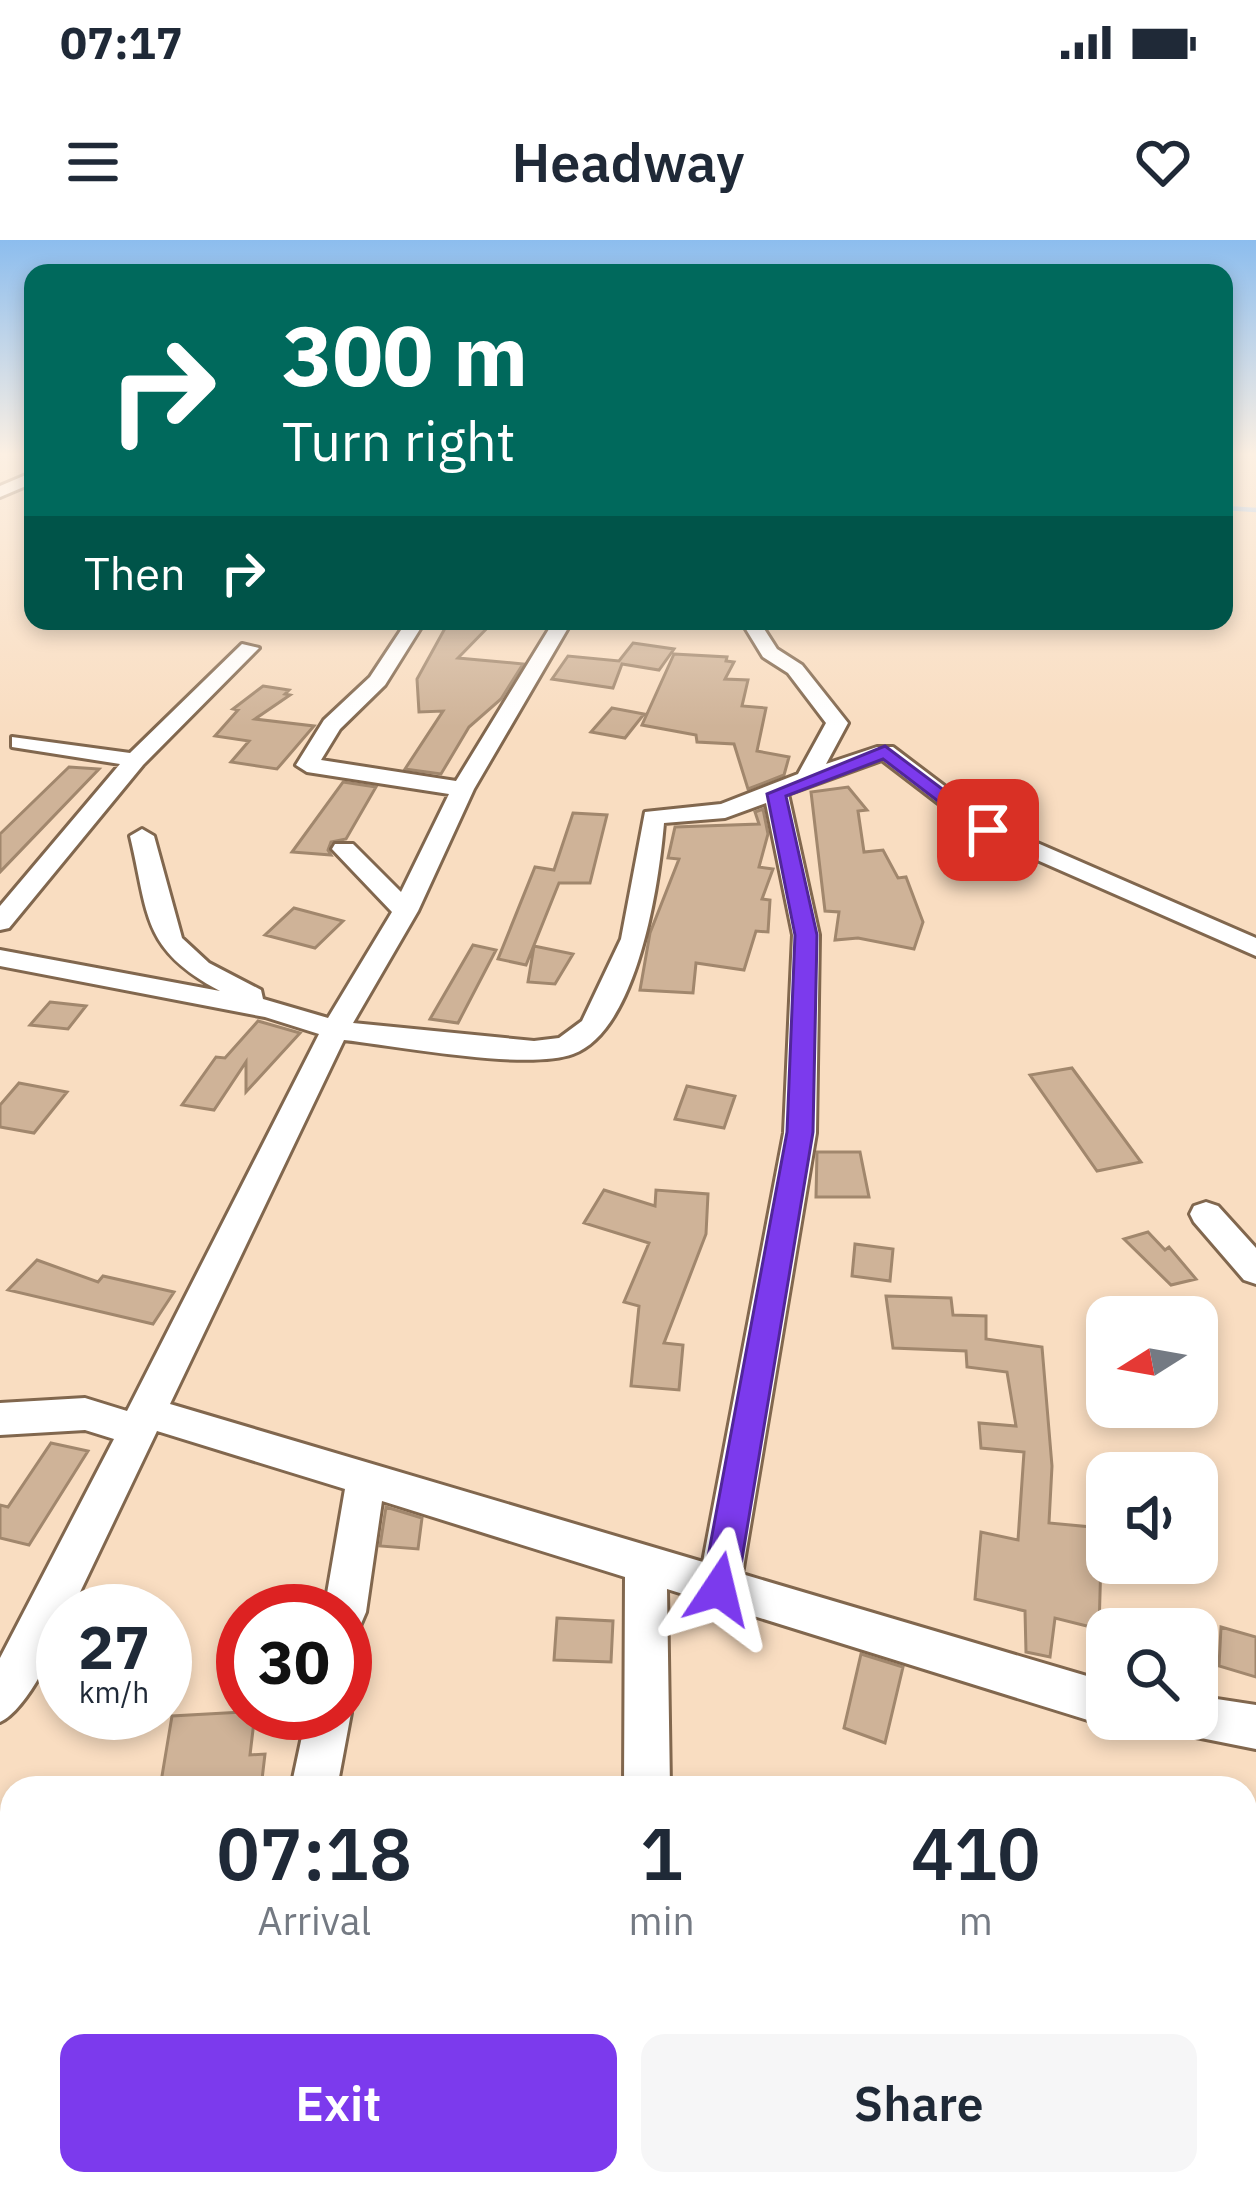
<!DOCTYPE html>
<style>
:root{--surface:#fff;--page:#f6f6f7;--text:#1f2937;--muted:#747a83;--accent:#7c3aed}
body{margin:0;font-family:"IBM Plex Sans",sans-serif;background:var(--page);color:var(--text);height:100vh;display:flex;flex-direction:column;font-size:45px;white-space:nowrap}
*{box-sizing:border-box;margin:0}
p{font-size:39px;color:var(--muted)}
.icon{flex:none;width:66px;height:66px;fill:none;stroke:currentColor;stroke-width:2;stroke-linecap:round;stroke-linejoin:round}
.map{position:relative;flex:1;overflow:hidden}
.panel{position:absolute;left:0px;top:1536px;width:1257px;height:420px;display:flex;flex-direction:column;background:var(--surface);border-radius:36px 36px 0 0;box-shadow:0 6px 18px #0003}
.panel>*{flex:none}
.hud{position:absolute;left:24px;top:24px;width:1209px;height:366px;border-radius:24px;box-shadow:0 6px 18px #0003;background:#00695c;color:#fff;overflow:hidden}
.needle{width:78px;rotate:259deg}
.controls{position:absolute;left:1086px;top:1056px;display:grid;gap:24px}
.controls a{display:grid;place-items:center;width:132px;height:132px;border-radius:24px;background:var(--surface);box-shadow:0 6px 18px #0003;font-size:60px}
.speed{position:absolute;left:36px;top:1344px;display:flex;gap:24px;font-size:60px;font-weight:700;text-align:center}
.speed>*{display:grid;place-content:center;width:156px;height:156px;border-radius:50%;background:var(--surface);box-shadow:0 6px 18px #0003;line-height:1}
.speed small{font-size:30px;font-weight:400}
.speed .limit{border:18px solid #d22;background:#fff;color:#111}
.pin{position:absolute;display:grid;place-items:center;width:102px;height:102px;color:#fff;margin:-51px;border-radius:24px;box-shadow:0 6px 18px #0006}
.me{position:absolute;width:132px;margin:-66px;rotate:10deg;stroke-linejoin:round;filter:drop-shadow(0 0 9px #0008)}
.turn{display:flex;align-items:center;gap:42px;height:252px;padding:0 60px;font-size:54px}
.turn .icon{width:156px;height:156px;stroke-width:2.5}
.turn b{display:block;font-size:84px;line-height:102px}
.then{display:flex;align-items:center;height:114px;padding:0 60px;background:#0003;gap:24px;font-size:45px}
.eta{display:flex;justify-content:space-evenly;align-items:center;height:204px;text-align:center}
.eta b{font-size:72px;font-weight:600;line-height:84px}
.cta{display:flex;gap:24px;margin-top:auto;padding:24px 60px}
.cta a{flex:1;height:138px;border-radius:24px;background:var(--accent);color:#fff;font-size:48px;font-weight:600;line-height:138px;text-align:center}
.cta a+a{background:var(--page);color:var(--text)}
.status{display:flex;justify-content:space-between;align-items:center;height:84px;padding:0 60px;background:var(--surface);direction:ltr}
.status svg{height:33px;fill:currentColor}
header{display:flex;justify-content:space-between;align-items:center;height:156px;padding:0 60px;background:var(--surface);font-size:54px;font-weight:600}
.map>svg:first-child{display:block}
</style>
<div class="status"><b>07:17</b><svg viewBox="0 0 49 12"><path d="M0 12V9h3v3zM5 12V6h3v6zM10 12V3h3v9zM15 12V0h3v12zM26 1h20v11H26zM47 4h2v5h-2z"/></svg></div>
<header><svg class="icon" aria-label="menu" viewBox="0 0 24 24"><path d="M4 6h16M4 12h16M4 18h16"/></svg>Headway<svg class="icon" aria-label="heart" viewBox="0 0 24 24"><path d="M12 20l-8-8c-3-5 5-10 8-4 3-6 11-1 8 4z"/></svg></header>
<div class="map">
<svg width="1256" height="1956" viewBox="0 0 1256 1956">
<rect width="100%" height="100%" fill="#f9ddc1"/>
<g fill="none" stroke-linecap="round" stroke-linejoin="round">
<path stroke="#a3cbf8" stroke-width="4.5" d="M 1224,268 L 1256,270"/>
</g>
<path fill="#cfb398" stroke="#a1876d" stroke-width="3" d="M 449,381 L 494,381 L 458,418 L 523,424 L 501,459 L 469,487 L 441,534 L 405,529 L 443,471 L 419,472 L 417,439 Z
M 633,403 L 674,409 L 659,430 L 622,424 L 613,448 L 552,439 L 568,416 L 619,421 Z
M 674,414 L 727,417 L 726,421 L 734,422 L 725,439 L 748,440 L 742,466 L 766,468 L 757,511 L 789,517 L 784,535 L 748,549 L 734,504 L 697,502 L 696,495 L 642,485 Z
M 263,446 L 289,450 L 285,454 L 290,455 L 255,479 L 314,486 L 277,529 L 231,522 L 249,501 L 215,496 L 238,470 L 233,469 Z
M 612,468 L 644,474 L 625,498 L 591,492 Z
M 69,527 L 99,529 L 0,632 L 0,594 Z
M 343,542 L 376,547 L 346,599 L 331,602 L 328,610 L 331,615 L 292,612 Z
M 848,547 L 867,570 L 858,571 L 864,612 L 883,610 L 898,638 L 906,637 L 923,682 L 914,709 L 858,698 L 835,700 L 839,672 L 825,671 L 811,552 Z
M 763,569 L 768,594 L 759,627 L 773,629 L 762,659 L 770,660 L 768,692 L 756,691 L 744,730 L 696,723 L 693,753 L 640,750 L 650,693 L 679,619 L 668,618 L 675,587 L 759,584 L 755,572 Z
M 573,573 L 607,575 L 590,643 L 559,643 L 526,725 L 498,719 L 535,627 L 554,630 Z
M 294,668 L 343,681 L 315,708 L 265,695 Z
M 473,705 L 496,710 L 458,783 L 430,779 Z
M 534,706 L 573,714 L 555,744 L 528,742 Z
M 50,762 L 86,766 L 68,789 L 30,785 Z
M 258,781 L 300,793 L 246,852 L 246,822 L 214,870 L 182,865 L 216,817 L 225,818 Z
M 1072,828 L 1141,922 L 1097,931 L 1030,835 Z
M 19,843 L 67,852 L 34,893 L 0,887 L 0,865 Z
M 687,846 L 735,856 L 724,888 L 675,879 Z
M 817,912 L 860,912 L 869,957 L 816,957 Z
M 604,950 L 655,966 L 656,950 L 708,954 L 706,994 L 664,1103 L 683,1105 L 679,1150 L 631,1146 L 639,1066 L 624,1062 L 649,1003 L 584,983 Z
M 1148,992 L 1165,1010 L 1169,1007 L 1196,1039 L 1171,1045 L 1124,999 Z
M 855,1004 L 893,1009 L 890,1041 L 852,1036 Z
M 37,1020 L 98,1042 L 103,1036 L 174,1052 L 153,1084 L 8,1050 Z
M 886,1056 L 951,1058 L 953,1075 L 986,1076 L 986,1099 L 1042,1107 L 1052,1226 L 1049,1283 L 1091,1287 L 1101,1319 L 1099,1389 L 1055,1378 L 1050,1417 L 1026,1412 L 1025,1371 L 975,1359 L 981,1292 L 1018,1300 L 1024,1212 L 981,1208 L 979,1183 L 1016,1186 L 1007,1132 L 967,1127 L 966,1111 L 893,1108 Z
M 51,1203 L 88,1211 L 29,1305 L 0,1298 L 0,1265 L 8,1267 Z
M 386,1267 L 422,1278 L 418,1309 L 380,1306 Z
M 557,1378 L 613,1381 L 611,1422 L 554,1420 Z
M 1221,1387 L 1256,1397 L 1256,1437 L 1219,1426 Z
M 861,1414 L 903,1427 L 885,1503 L 844,1488 Z
M 243,1472 L 255,1473 L 250,1515 L 265,1514 L 261,1548 L 160,1548 L 172,1476 Z"/>
<g fill="none" stroke-linecap="round" stroke-linejoin="round">
<g stroke="#81674e" stroke-width="6">
<path id="street" d="M 33,232 L 33,243 L 0,257 L 0,246 Z
M 407,381 L 425,381 L 385,445 L 340,489 L 321,520 L 456,541 L 554,381 L 572,381 L 474,549 L 418,671 L 353,783 L 534,801 L 559,798 L 582,781 L 621,699 L 645,572 L 721,564 L 798,534 L 826,483 L 788,433 L 763,417 L 741,381 L 759,381 L 777,409 L 802,425 L 848,483 L 826,524 L 877,507 L 893,507 L 996,585 L 1256,698 L 1256,716 L 980,595 L 882,520 L 788,554 L 819,695 L 816,893 L 742,1334 L 1107,1442 L 1107,1479 L 1123,1479 L 1107,1486 L 667,1349 L 670,1548 L 624,1548 L 625,1337 L 382,1261 L 366,1372 L 360,1386 L 345,1392 L 345,1371 L 324,1371 L 345,1249 L 157,1191 L 71,1371 L 63,1371 C 63,1400 26,1471 0,1482 L 0,1418 L 114,1199 L 85,1190 L 0,1195 L 0,1163 L 85,1158 L 127,1171 L 319,794 L 265,777 L 0,726 L 0,710 L 220,751 C 141,709 149,675 130,596 L 142,589 L 154,596 L 182,698 L 209,723 L 261,750 L 263,759 L 328,778 L 392,672 L 332,609 L 335,604 L 353,604 L 401,652 L 449,554 L 307,532 L 296,525 L 324,480 L 370,437 ZM 766,563 L 793,695 L 784,893 L 703,1322 L 170,1164 L 344,800 C 399,806 526,831 573,814 C 638,790 659,643 664,583 L 725,578 Z
M 242,404 L 259,408 L 143,525 L 9,688 L 0,690 L 0,666 L 120,524 L 12,507 L 12,497 L 130,513 Z
M 1206,962 L 1218,966 L 1256,1008 L 1256,1044 L 1244,1040 L 1194,982 L 1190,974 L 1194,966 Z
M 1197,1456 L 1256,1465 L 1256,1509 L 1181,1494 L 1175,1479 L 1197,1479 Z
M 345,1458 L 351,1473 L 337,1548 L 291,1548 L 307,1473 L 345,1473 Z
M 206,1944 L 262,1944 L 260,1956 L 204,1956 Z
M 621,1944 L 677,1944 L 677,1956 L 621,1956 Z"/>
</g>
<use href="#street" fill="#fff" fill-rule="evenodd"/>
</g>
<linearGradient id="sky" x2="0" y2="1"><stop stop-color="#8cbdee"/><stop offset="0.44" stop-color="#fcf0e3"/><stop offset="1" stop-color="#fcf0e3" stop-opacity="0"/></linearGradient>
<rect width="1256" height="487" fill="url(#sky)"/>
<path fill="#7c3aed" stroke="#51269a" stroke-width="3" d="M 885,506 L 997,590 L 981,594 L 883,519 L 786,556 L 817,695 L 813,892 L 737,1349 L 732,1360 L 719,1365 L 707,1360 L 702,1349 L 787,892 L 795,695 L 767,554 Z"/>
</svg>
<div class="controls">
<a><svg class="needle" viewBox="-14 -14 28 28"><path d="M0-13l5 13h-10z" fill="#e53935"/><path d="M0 13l5-13h-10z" fill="#747a83"/></svg></a>
<a><svg class="icon" aria-label="sound" viewBox="0 0 24 24"><path d="M4 9h4l5-4v14l-5-4H4zM17 9q2 3 0 6"/></svg></a>
<a><svg class="icon" aria-label="search" viewBox="0 0 24 24"><circle cx="10" cy="10" r="6"/><path d="M15 15l6 6"/></svg></a>
</div>
<div class="speed"><div>27<small>km/h</small></div><div class="limit">30</div></div>
<div class="pin" style="left:988px;top:590px;background:#d93025"><svg class="icon" aria-label="arrive" viewBox="0 0 24 24"><path d="M6 21V4h12l-3 4 3 4H6"/></svg></div>
<svg class="me" style="left:719px;top:1349px" viewBox="-20 -20 40 40"><path d="M0-17L14 15 0 8-14 15z" fill="#7c3aed" stroke="#fff" stroke-width="4"/></svg>
<div class="hud">
<div class="turn"><svg class="icon" aria-label="right" viewBox="0 0 24 24"><path d="M7 20v-9h11M14 6l5 5-5 5"/></svg><div><b>300 m</b>Turn right</div></div>
<div class="then">Then<svg class="icon" aria-label="right" viewBox="0 0 24 24"><path d="M7 20v-9h11M14 6l5 5-5 5"/></svg></div>
</div>
<section class="panel">
<div class="eta">
<div><b>07:18</b><p>Arrival</p></div>
<div><b>1</b><p>min</p></div>
<div><b>410</b><p>m</p></div>
</div>
<div class="cta"><a>Exit</a><a>Share</a></div>
</section>
</div>
